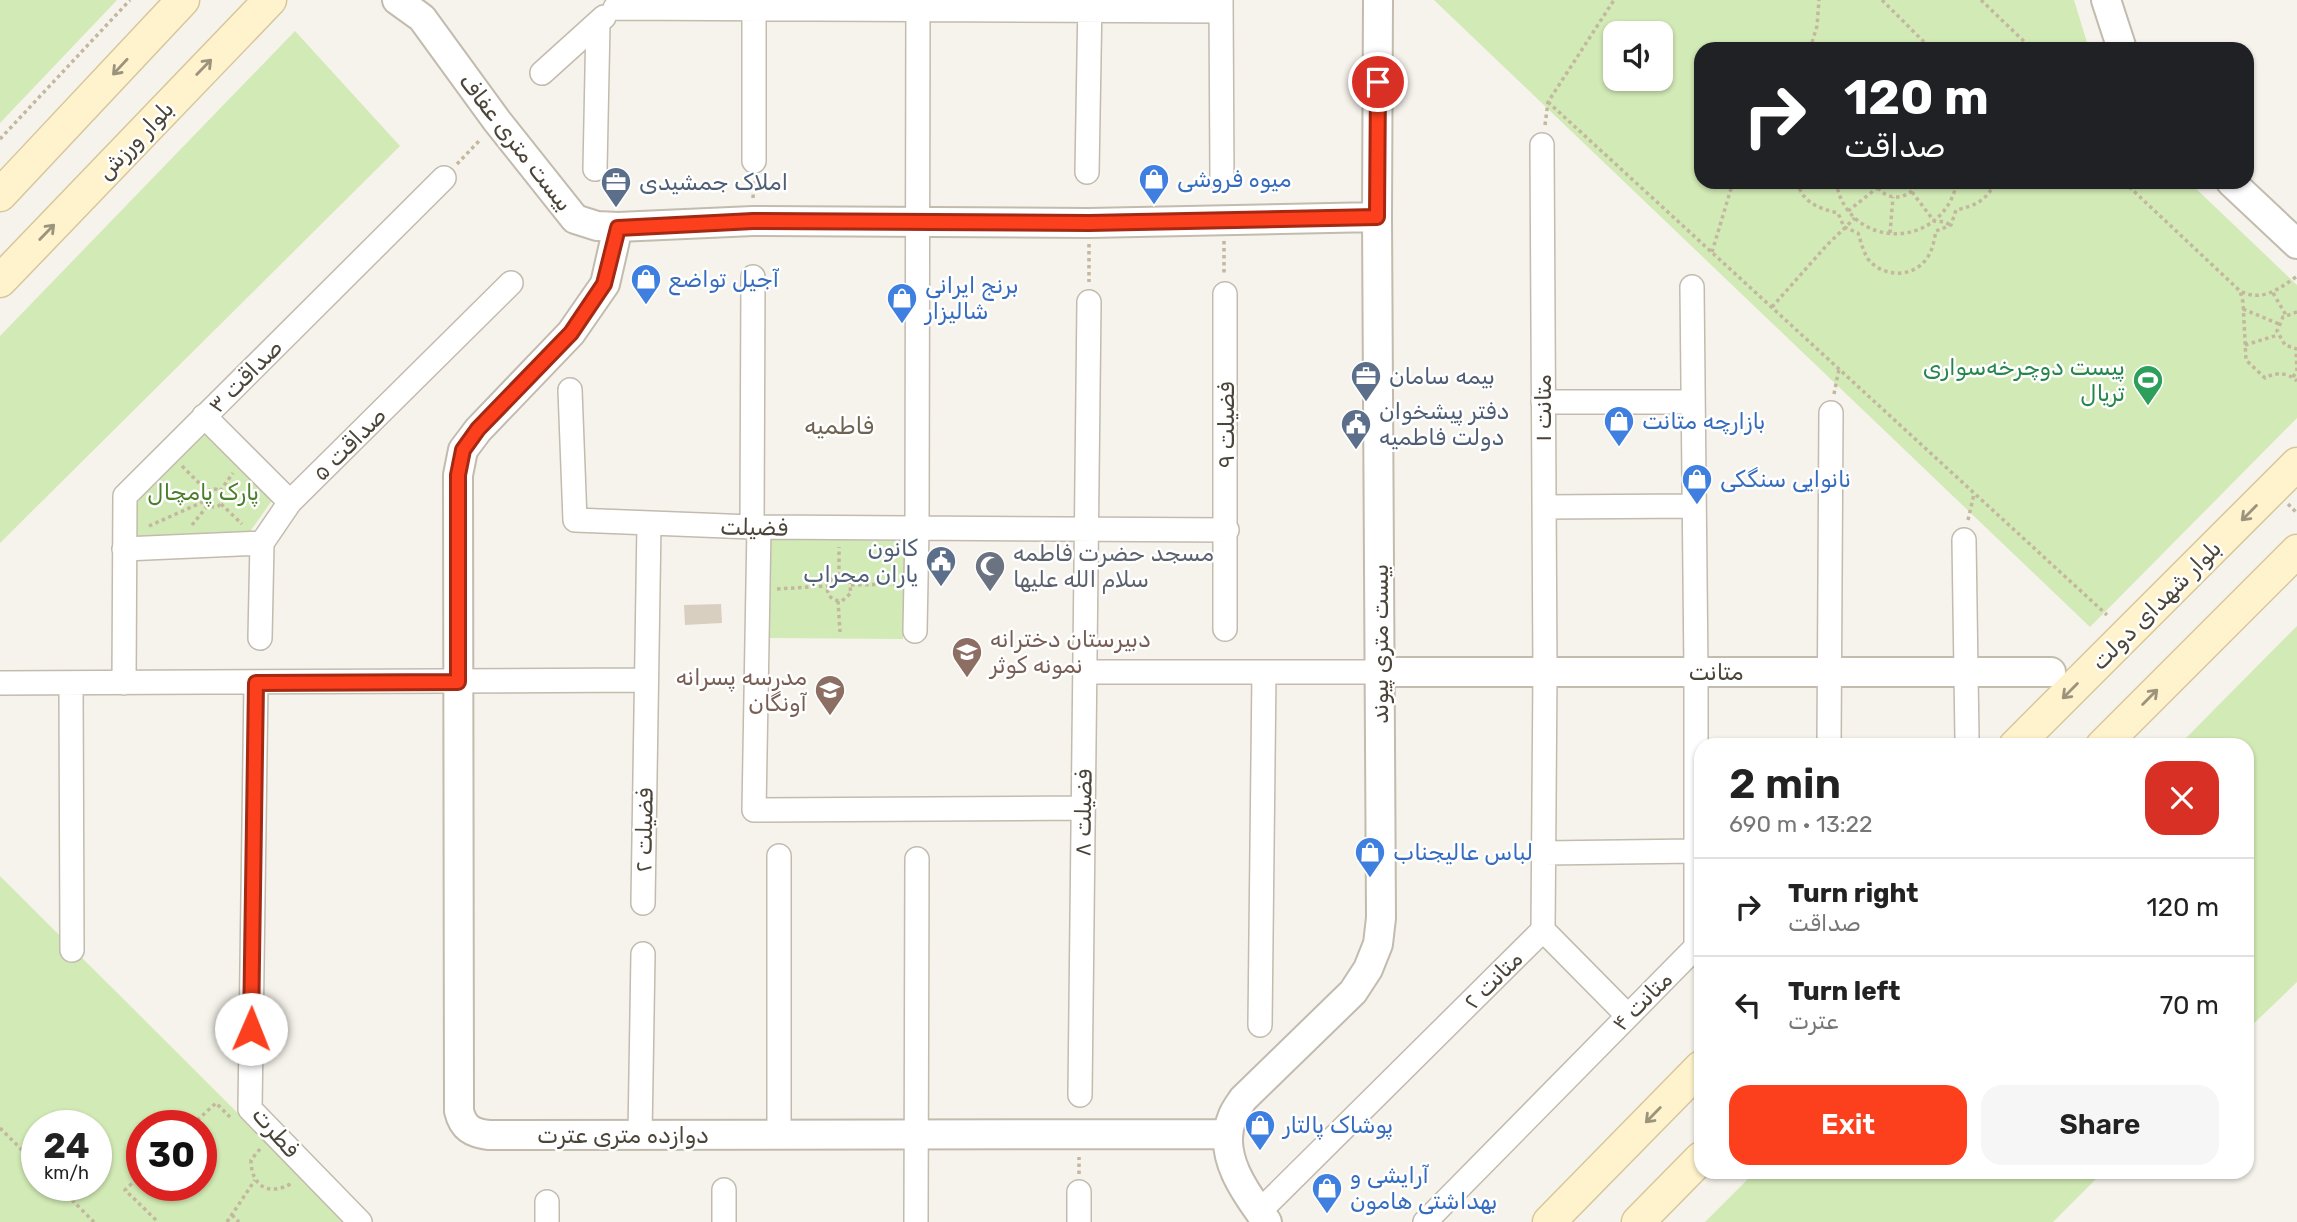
<!DOCTYPE html>
<meta charset="utf-8">
<style>
:root{--surface:#fff;--page:#f6f6f6;--text:#222;--muted:#767676;--line:#e0e0e0;--accent:#fc3f1d}
body{margin:0;font-family:Rubik,"Noto Naskh Arabic",sans-serif;background:var(--page);color:var(--text);height:100vh;display:flex;flex-direction:column;font-size:26px;white-space:nowrap}
*{box-sizing:border-box;margin:0}
p{font-size:23px;color:var(--muted)}
.icon{flex:none;width:38px;height:38px;fill:none;stroke:currentColor;stroke-width:2;stroke-linecap:round;stroke-linejoin:round}
.map{position:relative;flex:1;overflow:hidden}
.sheet{position:absolute;left:1694px;top:738px;width:560px;height:441px;display:flex;flex-direction:column;background:var(--surface);border-radius:21px;box-shadow:0 2px 5px #0004}
.sheet>*{flex:none}
.banner{position:absolute;left:1694px;top:42px;width:560px;height:147px;border-radius:21px;box-shadow:0 2px 5px #0004;background:#202124;color:#fff;overflow:hidden}
.tools{position:absolute;left:1603px;top:21px;display:grid;gap:14px}
.tools a{display:grid;place-items:center;width:70px;height:70px;border-radius:14px;background:var(--surface);box-shadow:0 2px 5px #0004;font-size:35px}
.speed{position:absolute;left:21px;top:1110px;display:flex;gap:14px;font-size:35px;font-weight:700;text-align:center}
.speed>*{display:grid;place-content:center;width:91px;height:91px;border-radius:50%;background:var(--surface);box-shadow:0 2px 5px #0004;line-height:1}
.speed small{font-size:18px;font-weight:400}
.speed .limit{border:10px solid #d22;background:#fff;color:#111}
.pin{position:absolute;display:grid;place-items:center;width:60px;height:60px;color:#fff;margin:-30px;border:4px solid #fff;border-radius:50%;box-shadow:0 2px 7px #0007}
.me{position:absolute;width:77px;margin:-38px;rotate:1deg;stroke-linejoin:round;filter:drop-shadow(0 0 5px #0008)}
.turn{display:flex;align-items:center;gap:24px;height:147px;padding:0 35px;font-size:32px}
.turn .icon{width:91px;height:91px;stroke-width:2.5}
.turn b{display:block;font-size:49px;line-height:60px}
.round{display:grid;place-items:center;flex:none;width:74px;height:74px;border-radius:21px;background:var(--page)}
.summary{display:flex;align-items:center;justify-content:space-between;height:119px;padding:0 35px}
h1{font-size:42px;font-weight:600;line-height:52px}
.primary-button{display:flex;gap:14px;margin-top:auto;padding:14px 35px}
.primary-button a{flex:1;height:80px;border-radius:21px;background:var(--accent);color:#fff;font-size:28px;font-weight:600;line-height:80px;text-align:center}
.primary-button a+a{background:var(--page);color:var(--text)}
ul{padding:0;list-style:none}
li{display:flex;align-items:center;gap:21px;height:98px;padding:0 35px;border-top:2px solid var(--line)}
li div{flex:1}
li b{display:block;font-size:26px}
li em{font-style:normal}
.map>svg:first-child{display:block}
</style>
<div class="map">
<svg width="2297" height="1222" viewBox="0 0 2297 1222">
<rect width="100%" height="100%" fill="#f6f3ec"/>
<path fill="#d2eab5" fill-rule="evenodd" d="M 0,0 L 117,0 L 0,123 Z
M 1434,0 L 2074,0 L 2089,49 L 1701,49 L 1701,182 L 2189,182 L 2297,285 L 2297,418 L 2090,627 ZM 1615,33 L 1661,33 L 1661,79 L 1615,79 Z
M 295,31 L 400,146 L 0,543 L 0,336 Z
M 205,430 L 273,499 L 249,533 L 136,539 L 137,498 Z
M 767,539 L 906,541 L 903,639 L 765,638 Z
M 2297,626 L 2297,982 L 2247,1030 L 2247,746 L 2179,745 Z
M 0,876 L 347,1222 L 0,1222 ZM 37,1125 L 96,1125 L 96,1185 L 37,1185 ZM 142,1125 L 201,1125 L 201,1185 L 142,1185 Z
M 1755,1172 L 2102,1172 L 2102,1173 L 2053,1222 L 1705,1222 Z"/>
<path fill="#d8cfc1" d="M 721,604 L 722,623 L 685,625 L 684,605 Z"/>
<g fill="none" stroke-linecap="round" stroke-linejoin="round">
<g stroke="#c2bbae" stroke-width="26">
<path id="minor" d="M 1221,0 L 1222,180
M 615,8 L 1221,11
M 542,73 L 604,17
M 754,161 L 754,0
M 595,169 L 598,23
M 1087,172 L 1090,0
M 1225,294 L 1225,629
M 570,390 L 575,520 L 752,527 L 1227,530
M 1543,402 L 1693,402
M 204,416 L 290,502
M 1544,507 L 1694,506
M 752,527 L 753,277
M 759,527 L 754,810 L 1083,808
M 1964,540 L 1967,739
M 124,549 L 262,543
M 915,631 L 917,529 L 918,0
M 260,638 L 262,543 L 290,502 L 511,283
M 1085,672 L 1380,672
M 0,683 L 646,680
M 71,683 L 72,950
M 124,683 L 125,496 L 444,178
M 256,683 L 250,1109 L 360,1222
M 1829,746 L 1831,413
M 1544,853 L 1696,851
M 779,856 L 779,1135
M 643,903 L 649,524
M 1543,930 L 1628,1016
M 1260,1025 L 1264,672
M 1080,1095 L 1089,302
M 640,1135 L 643,954
M 1259,1212 L 1543,930 L 1545,672 L 1542,145
M 547,1222 L 547,1202
M 724,1222 L 724,1190
M 916,1222 L 917,859
M 1079,1222 L 1079,1192
M 1425,1222 L 1696,947 L 1696,672 L 1692,287"/>
</g>
<g stroke="#c2bbae" stroke-width="32">
<path id="tertiary" d="M 397,0 L 422,18 L 497,121 L 575,219 L 597,226 L 618,227 L 753,221 L 1089,223 L 1377,217
M 2106,0 L 2122,49
M 2231,182 L 2297,244
M 618,227 L 605,284 L 571,333 L 478,430 L 463,450 L 458,475 L 459,1111 C 463,1128 472,1133 489,1135 L 1228,1134
M 1380,672 L 2051,672
M 1267,1222 C 1246,1194 1217,1155 1232,1118 C 1234,1111 1239,1105 1243,1099 L 1353,992 L 1368,969 L 1378,944 L 1381,918 L 1377,217 L 1378,0"/>
</g>
<g stroke="#d6c79b" stroke-width="35">
<path id="secondary" d="M 0,195 L 183,0
M 0,281 L 270,0
M 2015,746 L 2297,464
M 2102,746 L 2297,551
M 1549,1222 L 1701,1067
M 1638,1222 L 1701,1158"/>
</g>
<path stroke="#c4b79f" stroke-width="3.5" stroke-dasharray="3.5 3.5" stroke-linecap="butt" d="M 1882,0 L 1931,49
M 1981,0 L 2032,49
M 1810,49 L 1817,26 L 1819,0
M 1548,102 L 2107,615
M 1545,125 L 1548,102 L 1614,0
M 0,139 L 130,0
M 457,164 L 481,139
M 1797,182 C 1803,203 1818,208 1838,213 L 1844,227 L 1858,233 C 1861,242 1863,251 1868,259 C 1883,278 1914,278 1927,258 C 1933,250 1934,240 1936,231 L 1951,225 L 1956,210 C 1974,206 1987,201 1995,182
M 1836,182 C 1848,251 1943,251 1957,182
M 1874,182 C 1884,202 1908,202 1919,182
M 2124,182 L 2240,291
M 1912,192 L 1934,221 L 1945,222 L 1950,225
M 753,198 L 754,181
M 1848,211 L 1877,188
M 1890,233 L 1893,197
M 1224,241 L 1224,275
M 1089,244 L 1089,282
M 1712,252 L 1733,182
M 2296,277 C 2277,290 2262,302 2240,291 L 2243,302 L 2246,360 L 2265,378 C 2276,372 2287,372 2297,381
M 2273,293 L 2286,315
M 1772,307 L 1827,245 L 1855,218
M 2243,309 L 2279,324
M 2297,312 L 2283,317 L 2277,331 L 2285,345 L 2297,349
M 2245,345 L 2278,335
M 2293,377 L 2297,371 L 2296,349
M 1834,394 L 1839,369
M 182,466 L 207,491
M205 498a9 9 0 1 1 18 0a9 9 0 1 1-18 0Z
M 220,491 L 233,473
M 221,504 L 242,524
M 2288,504 L 2297,513
M 1968,520 L 1974,494
M 192,525 L 208,505
M 149,526 L 205,501
M 839,576 L 839,547
M 851,585 L 898,584
M 777,589 L 827,586 L 832,579 L 839,576 L 849,581 L 851,593 L 842,601 C 832,601 827,596 827,586
M 838,601 L 840,632
M 192,1125 L 216,1103 L 230,1117
M 0,1128 L 37,1165
M 260,1149 L 251,1160 C 251,1186 269,1197 292,1183
M 142,1174 L 125,1190 L 158,1222
M 1079,1174 L 1079,1157
M 57,1185 L 94,1222
M 232,1215 L 239,1222
M 227,1222 L 255,1180"/>
<use href="#minor" stroke="#fff" stroke-width="23"/>
<use href="#tertiary" stroke="#fff" stroke-width="28"/>
<use href="#secondary" stroke="#fff3cd" stroke-width="32"/>
</g>
<defs><path id="oneway-shaft" d="M-6 0H5M1.5-3L5.5 0L1.5 3" fill="none" stroke-width="1.6" stroke-linecap="round" stroke-linejoin="round" transform="scale(1.75)"/></defs>
<g stroke="#9c937c">
<use href="#oneway-shaft" transform="translate(120 67) rotate(133)"/>
<use href="#oneway-shaft" transform="translate(204 67) rotate(-46)"/>
<use href="#oneway-shaft" transform="translate(47 232) rotate(-46)"/>
<use href="#oneway-shaft" transform="translate(2249 513) rotate(135)"/>
<use href="#oneway-shaft" transform="translate(2070 691) rotate(135)"/>
<use href="#oneway-shaft" transform="translate(2150 697) rotate(-45)"/>
<use href="#oneway-shaft" transform="translate(1653 1115) rotate(134)"/>
</g>
<g fill="none" stroke-linecap="round" stroke-linejoin="round">
<g stroke="#a42913" stroke-width="18">
<path id="route" d="M 251,1029 L 256,683 L 458,682 L 458,475 L 463,450 L 478,429 L 571,333 L 604,284 L 618,228 L 753,221 L 1089,223 L 1377,217 L 1378,82"/>
</g>
<use href="#route" stroke="#fc3f1d" stroke-width="12"/>
</g>
<defs>
<g id="shop-pin" transform="scale(1.575)"><path d="M0 17L-7.5 6A9.5 9.5 0 1 1 7.5 6Z" fill="#3f7fe0" stroke="#fff"/><path d="M-5-2.5h2.3a2.7 3.5 0 0 1 5.4 0H5L5.5 6h-11ZM-1.5-2.5h3a1.5 2.3 0 0 0-3 0Z" fill="#fff"/></g>
<g id="office-pin" transform="scale(1.575)"><path d="M0 17L-7.5 6A9.5 9.5 0 1 1 7.5 6Z" fill="#5c6f8a" stroke="#fff"/><path d="M-6-3h4V-5.5h4V-3h4V5H-6ZM-1-4.5V-3h2v-1.5ZM-6 0V1H6V0Z" fill="#fff"/></g>
<g id="stadium-pin" transform="scale(1.575)"><path d="M0 17L-7.5 6A9.5 9.5 0 1 1 7.5 6Z" fill="#2e9e5b" stroke="#fff"/><path d="M0-5a6.5 5 0 1 0 0 10a6.5 5 0 1 0 0-10ZM-3.5-1.8h7v3.6h-7Z" fill="#fff"/></g>
<g id="civic-pin" transform="scale(1.575)"><path d="M0 17L-7.5 6A9.5 9.5 0 1 1 7.5 6Z" fill="#5c6f8a" stroke="#fff"/><path d="M-.6-6.5H3V-4.5H.6V-3L4-1V1h2V6H-6V1h2V-1L-.6-3ZM-1.2 2.5V6h2.4V2.5Z" fill="#fff"/></g>
<g id="mosque-pin" transform="scale(1.575)"><path d="M0 17L-7.5 6A9.5 9.5 0 1 1 7.5 6Z" fill="#6b7280" stroke="#fff"/><path d="M3.5-4.9A6 6 0 1 0 3.5 4.9A5 5 0 1 1 3.5-4.9Z" fill="#fff"/></g>
<g id="school-pin" transform="scale(1.575)"><path d="M0 17L-7.5 6A9.5 9.5 0 1 1 7.5 6Z" fill="#8d6e63" stroke="#fff"/><path d="M0-5L7-2L0 1L-7-2ZM-4 1L0 2.5L4 1V4Q0 6-4 4Z" fill="#fff"/></g>
</defs>
<g fill-rule="evenodd">
<use href="#shop-pin" x="1154" y="179"/>
<use href="#office-pin" x="616" y="182"/>
<use href="#shop-pin" x="646" y="279"/>
<use href="#shop-pin" x="902" y="298"/>
<use href="#office-pin" x="1366" y="376"/>
<use href="#stadium-pin" x="2148" y="380"/>
<use href="#shop-pin" x="1619" y="421"/>
<use href="#civic-pin" x="1356" y="424"/>
<use href="#shop-pin" x="1697" y="479"/>
<use href="#civic-pin" x="941" y="561"/>
<use href="#mosque-pin" x="990" y="566"/>
<use href="#school-pin" x="967" y="652"/>
<use href="#school-pin" x="830" y="690"/>
<use href="#shop-pin" x="1370" y="852"/>
<use href="#shop-pin" x="1260" y="1125"/>
<use href="#shop-pin" x="1327" y="1188"/>
</g>
<g text-anchor="middle" dominant-baseline="central" stroke-width="5" stroke-linejoin="round" paint-order="stroke">
<g font-size="23" fill="#4b4439" stroke="#fff">
<text transform="translate(135 140) rotate(-46)">بلوار ورزش</text>
<text transform="translate(516 142) rotate(52)">بیست متری عفاف</text>
<text transform="translate(245 376) rotate(-45)">صداقت ۳</text>
<text transform="translate(1543 408) rotate(-90)">متانت ۱</text>
<text transform="translate(1226 425) rotate(-90)">فضیلت ۹</text>
<text transform="translate(349 444) rotate(-45)">صداقت ۵</text>
<text transform="translate(754 527) rotate(1)">فضیلت</text>
<text transform="translate(2156 605) rotate(-45)">بلوار شهدای دولت</text>
<text transform="translate(1380 644) rotate(-90)">بیست متری پیوند</text>
<text x="1716" y="672">متانت</text>
<text transform="translate(1083 813) rotate(-89)">فضیلت ۸</text>
<text transform="translate(644 830) rotate(-89)">فضیلت ۲</text>
<text transform="translate(1493 980) rotate(-45)">متانت ۲</text>
<text transform="translate(1642 1001) rotate(-45)">متانت ۴</text>
<text transform="translate(276 1132) rotate(49)">فطرت</text>
<text x="623" y="1135">دوازده متری عترت</text>
</g>
<g font-size="23" fill="#366cbe" stroke="#fff" text-anchor="start">
<text x="1177" y="179">میوه فروشی</text>
<text x="669" y="279">آجیل تواضع</text>
<text x="925" y="285">برنج ایرانی<tspan x="925" dy="26">شالیزار</tspan></text>
<text x="1642" y="421">بازارچه متانت</text>
<text x="1720" y="479">نانوایی سنگکی</text>
<text x="1393" y="852">لباس عالیجناب</text>
<text x="1283" y="1125">پوشاک پالتار</text>
<text x="1350" y="1175">آرایشی و<tspan x="1350" dy="26">بهداشتی هامون</tspan></text>
</g>
<g font-size="23" fill="#4e5e75" stroke="#fff" text-anchor="start">
<text x="639" y="182">املاک جمشیدی</text>
<text x="1389" y="376">بیمه سامان</text>
<text x="1379" y="411">دفتر پیشخوان<tspan x="1379" dy="26">دولت فاطمیه</tspan></text>
<text x="918" y="548" text-anchor="end">کانون<tspan x="918" dy="26">یاران محراب</tspan></text>
</g>
<g font-size="23" fill="#27864d" stroke="#fff" text-anchor="end">
<text x="2125" y="367">پیست دوچرخه‌سواری<tspan x="2125" dy="26">تریال</tspan></text>
</g>
<g font-size="23" fill="#4a7f2a" stroke="#fff">
<text x="203" y="492">پارک پامچال</text>
</g>
<g font-size="23" fill="#5b616d" stroke="#fff" text-anchor="start">
<text x="1013" y="553">مسجد حضرت فاطمه<tspan x="1013" dy="26">سلام الله علیها</tspan></text>
</g>
<g font-size="23" fill="#785e54" stroke="#fff" text-anchor="start">
<text x="990" y="639">دبیرستان دخترانه<tspan x="990" dy="26">نمونه کوثر</tspan></text>
<text x="807" y="677" text-anchor="end">مدرسه پسرانه<tspan x="807" dy="26">آونگان</tspan></text>
</g>
<g font-size="24" fill="#6e6250" stroke="#fff">
<text x="839" y="426">فاطمیه</text>
</g>
</g>
</svg>
<div class="tools">
<a><svg class="icon" aria-label="sound" viewBox="0 0 24 24"><path d="M4 9h4l5-4v14l-5-4H4zM17 9q2 3 0 6"/></svg></a>
</div>
<div class="speed"><div>24<small>km/h</small></div><div class="limit">30</div></div>
<div class="pin" style="left:1378px;top:82px;background:#d93025"><svg class="icon" aria-label="arrive" viewBox="0 0 24 24"><path d="M6 21V4h12l-3 4 3 4H6"/></svg></div>
<svg class="me" style="left:251px;top:1029px" viewBox="-20 -20 40 40"><circle r="19" fill="#fff"/><path d="M0-13L10 11 0 6-10 11z" fill="#fc3f1d"/></svg>
<div class="banner">
<div class="turn"><svg class="icon" aria-label="right" viewBox="0 0 24 24"><path d="M7 20v-9h11M14 6l5 5-5 5"/></svg><div><b>120 m</b>صداقت</div></div>
</div>
<section class="sheet">
<div class="summary"><div><h1>2 min</h1><p>690 m · 13:22</p></div><a class="round" style="background:#d93025;color:#fff"><svg class="icon" aria-label="close" viewBox="0 0 24 24"><path d="M6 6l12 12M18 6L6 18"/></svg></a></div>
<ul>
<li><svg class="icon" aria-label="right" viewBox="0 0 24 24"><path d="M7 20v-9h11M14 6l5 5-5 5"/></svg><div><b>Turn right</b><p>صداقت</p></div><em>120 m</em></li>
<li><svg class="icon" aria-label="left" viewBox="0 0 24 24"><path d="M17 20v-9H6M10 6l-5 5 5 5"/></svg><div><b>Turn left</b><p>عترت</p></div><em>70 m</em></li>
</ul>
<div class="primary-button"><a>Exit</a><a>Share</a></div>
</section>
</div>
